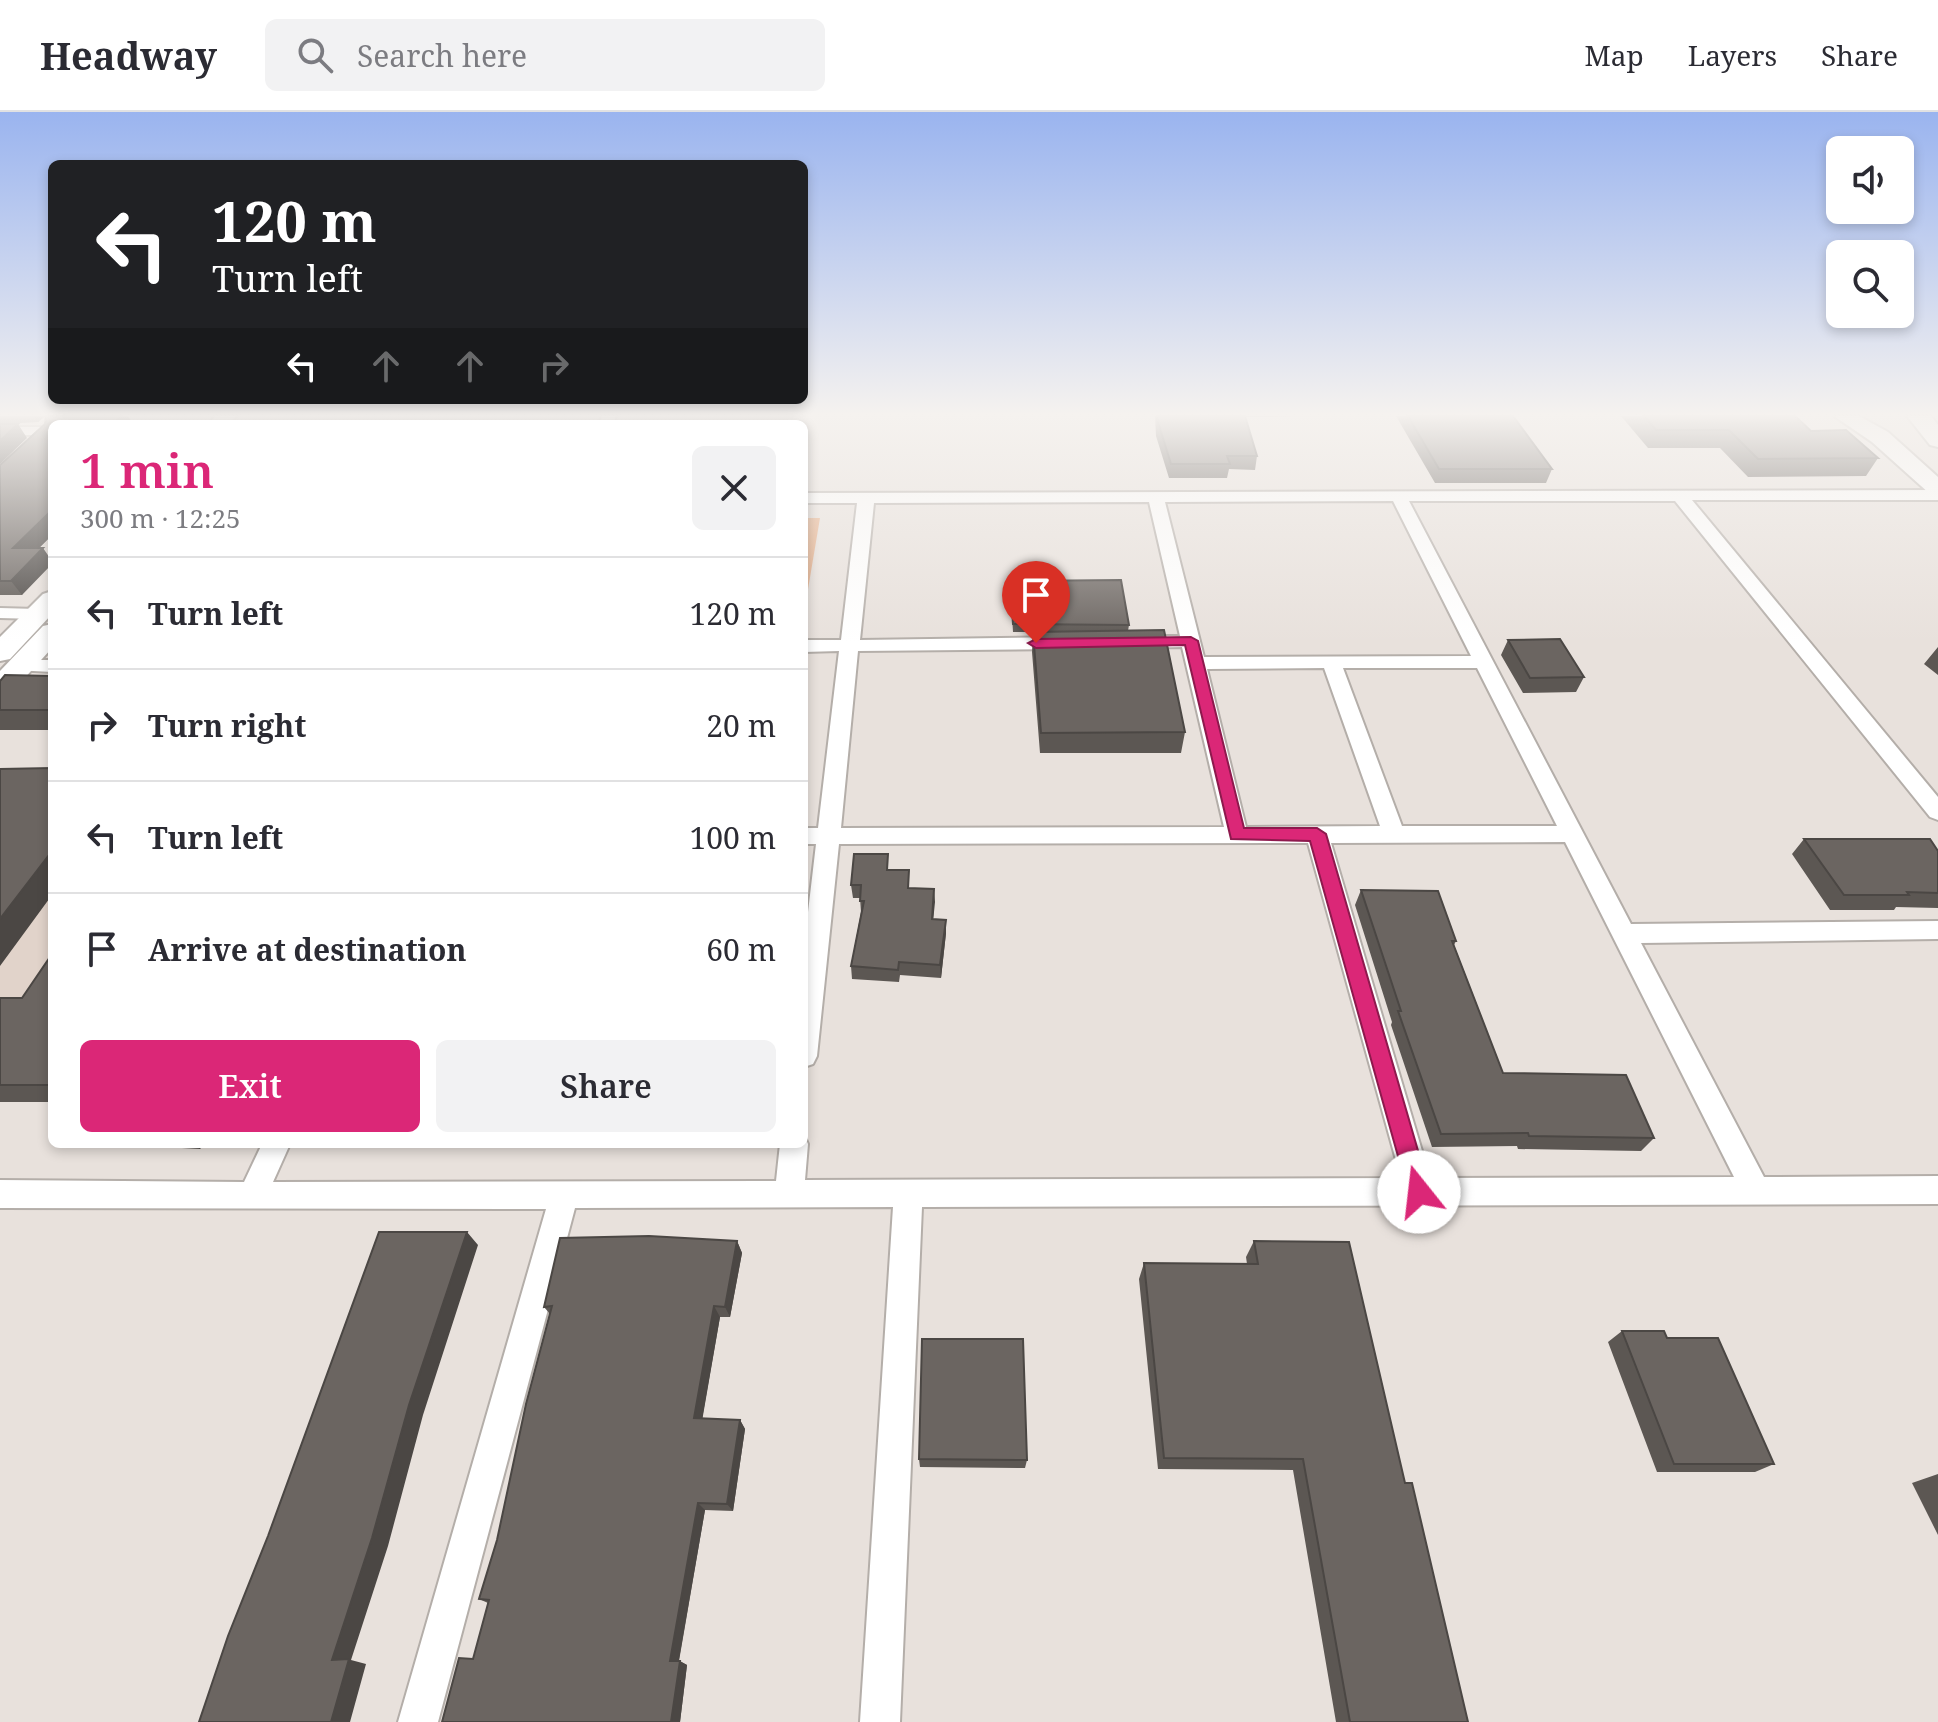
<!DOCTYPE html>
<meta charset="utf-8">
<style>
:root{--surface:#fff;--page:#f2f2f3;--text:#2b2b33;--muted:#7c7c81;--line:#e1e1e2;--accent:#db2777}
body{margin:0;font-family:"Noto Serif",serif;background:var(--page);color:var(--text);height:100vh;display:flex;flex-direction:column;font-size:30px;white-space:nowrap}
*{box-sizing:border-box;margin:0}
p{font-size:26px;color:var(--muted)}
.icon{flex:none;width:44px;height:44px;fill:none;stroke:currentColor;stroke-width:2;stroke-linecap:round;stroke-linejoin:round}
.map{position:relative;flex:1;overflow:hidden}
.sheet{position:absolute;left:48px;top:308px;width:760px;height:728px;display:flex;flex-direction:column;background:var(--surface);border-radius:12px;box-shadow:0 4px 12px #0003}
.sheet>*{flex:none}
.guide{position:absolute;left:48px;top:48px;width:760px;height:244px;border-radius:12px;box-shadow:0 4px 12px #0003;background:#202124;color:#fff;overflow:hidden}
.controls{position:absolute;left:1826px;top:24px;display:grid;gap:16px}
.controls a{display:grid;place-items:center;width:88px;height:88px;border-radius:12px;background:var(--surface);box-shadow:0 4px 12px #0003;font-size:40px}
.pin{position:absolute;display:grid;place-items:center;width:68px;height:68px;color:#fff;margin:-82px -34px;border-radius:50% 50% 50% 0;rotate:-45deg;box-shadow:0 0 8px #0007}
.pin .icon{rotate:45deg}
.me{position:absolute;width:88px;margin:-44px;rotate:344deg;stroke-linejoin:round;filter:drop-shadow(0 0 6px #0008)}
.turn{display:flex;align-items:center;gap:28px;height:168px;padding:0 32px;font-size:36px}
.turn .icon{width:104px;height:104px;stroke-width:2.5}
.turn b{display:block;font-size:56px;line-height:68px}
.lanes{display:flex;align-items:center;height:76px;padding:0 32px;background:#0003;justify-content:center;gap:40px;direction:ltr}
.lanes .off{opacity:.35}
.round{display:grid;place-items:center;flex:none;width:84px;height:84px;border-radius:12px;background:var(--page)}
.summary{display:flex;align-items:center;justify-content:space-between;height:136px;padding:0 32px}
h1{font-size:48px;font-weight:600;line-height:60px;color:var(--accent)}
.primary-button{display:flex;gap:16px;margin-top:auto;padding:16px 32px}
.primary-button a{flex:1;height:92px;border-radius:12px;background:var(--accent);color:#fff;font-size:32px;font-weight:600;line-height:92px;text-align:center}
.primary-button a+a{background:var(--page);color:var(--text)}
ul{padding:0;list-style:none}
li{display:flex;align-items:center;gap:24px;height:112px;padding:0 32px;border-top:2px solid var(--line)}
li div{flex:1}
li b{display:block;font-size:30px}
li em{font-style:normal}
header{display:flex;align-items:center;gap:48px;box-sizing:border-box;height:112px;padding:0 40px;background:var(--surface);border-bottom:2px solid var(--line)}
header strong{font-size:38px}
nav{display:flex;gap:44px;margin-inline-start:auto;font-size:28px}
.search{width:560px;height:72px;background:var(--page);display:flex;align-items:center;gap:20px;box-sizing:border-box;padding:0 28px;border-radius:12px;color:var(--muted);font-size:30px}
.map>svg:first-child{display:block}
</style>
<header>
<strong>Headway</strong>
<div class="search"><svg class="icon" aria-label="search" viewBox="0 0 24 24"><circle cx="10" cy="10" r="6"/><path d="M15 15l6 6"/></svg>Search here</div>
<nav><a>Map</a><a>Layers</a><a>Share</a></nav>
</header>
<div class="map">
<svg width="1938" height="1610" viewBox="0 0 1938 1610">
<rect width="100%" height="100%" fill="#e8e1dc"/>
<path fill="#e1d3ca" d="M 0,668 L 52,668 L 52,858 L 0,934 Z"/>
<path fill="#e8af88" d="M 804,406 L 820,406 L 804,501 Z"/>
<g fill="none" stroke-linecap="round" stroke-linejoin="round">
<g stroke="#b4aea9" stroke-width="4">
<path id="street" d="M 602,304 L 616,304 L 613,312 L 599,312 Z
M 0,315 L 52,315 L 52,323 L 0,323 Z
M 1938,378 L 1938,388 L 1692,388 L 1938,685 L 1938,708 L 1930,705 L 1675,389 L 1409,389 L 1631,812 L 1938,809 L 1938,827 L 1641,831 L 1764,1065 L 1938,1064 L 1938,1092 L 922,1095 L 900,1610 L 860,1610 L 893,1095 L 575,1096 L 438,1610 L 398,1610 L 546,1097 L 0,1096 L 0,1068 L 244,1070 L 262,1032 L 290,1032 L 273,1070 L 776,1069 L 780,1032 L 804,1032 L 804,1023 L 808,1032 L 805,1068 L 1401,1066 L 1308,731 L 839,732 L 817,944 L 813,952 L 804,955 L 804,834 L 816,732 L 804,732 L 804,716 L 818,716 L 839,539 L 804,540 L 804,528 L 841,528 L 857,391 L 804,391 L 804,381 ZM 1393,389 L 1471,544 L 1204,545 L 1165,390 ZM 1149,390 L 1180,524 L 1133,524 L 1124,530 L 1133,536 L 1182,535 L 1224,715 L 841,716 L 858,539 L 1064,537 L 1073,531 L 1064,525 L 860,528 L 874,391 ZM 1324,556 L 1380,714 L 1246,715 L 1207,557 ZM 1343,556 L 1477,556 L 1557,714 L 1402,714 ZM 1565,730 L 1734,1065 L 1430,1066 L 1331,731 Z
M 0,496 L 37,497 L 46,502 L 37,507 L 0,506 Z
M 21,548 L 52,548 L 52,560 L 14,558 L 11,554 L 14,550 Z"/>
</g>
<g stroke="#b4aea9" stroke-width="4">
<path id="secondary" d="M 215,304 L 236,304 L 230,312 L 209,312 Z
M 1834,304 L 1859,304 L 1888,320 L 1938,365 L 1938,384 L 1930,382 L 1872,330 Z
M 52,479 L 52,502 L 10,547 L 0,549 L 0,525 L 43,482 Z
M 52,512 L 52,536 L 10,582 L 0,585 L 0,559 L 43,514 Z"/>
</g>
<g stroke="#b4aea9" stroke-width="4">
<path id="primary" d="M 1907,304 L 1931,304 L 1938,313 L 1938,335 L 1930,333 Z"/>
</g>
<use href="#street" fill="#fff" fill-rule="evenodd"/>
<use href="#secondary" fill="#fff" fill-rule="evenodd"/>
<use href="#primary" fill="#fff" fill-rule="evenodd"/>
</g>
<path fill="#5c5753" d="M 0,304 L 45,304 L 38,310 L 0,312 Z
M 1155,304 L 1319,304 L 1245,305 L 1257,344 L 1255,358 L 1229,357 L 1227,366 L 1169,366 L 1156,324 Z
M 1396,304 L 1513,304 L 1552,357 L 1546,371 L 1435,371 Z
M 1621,304 L 1795,304 L 1811,319 L 1878,346 L 1866,364 L 1748,365 L 1720,336 L 1648,336 Z
M 52,312 L 52,423 L 39,436 L 22,483 L 0,483 L 0,353 Z
M 1010,469 L 1129,513 L 1128,519 L 1185,620 L 1181,641 L 1040,641 L 1032,540 L 1033,520 L 1013,520 Z
M 1508,528 L 1584,565 L 1576,580 L 1523,581 L 1501,543 Z
M 1938,535 L 1938,563 L 1924,552 Z
M 52,564 L 52,618 L 0,618 L 0,569 Z
M 1804,727 L 1938,739 L 1938,796 L 1896,795 L 1894,798 L 1830,798 L 1792,742 Z
M 889,758 L 909,771 L 909,776 L 934,777 L 933,807 L 946,821 L 941,866 L 900,863 L 899,870 L 852,867 L 851,854 L 861,800 L 860,786 L 853,786 L 851,773 Z
M 1361,778 L 1456,829 L 1454,833 L 1503,961 L 1654,1026 L 1641,1039 L 1518,1037 L 1517,1034 L 1432,1035 L 1391,913 L 1392,910 L 1355,793 Z
M 52,842 L 52,990 L 0,990 L 0,886 L 22,886 Z
M 144,1032 L 203,1032 L 200,1037 L 146,1034 Z
M 737,1129 L 742,1141 L 730,1205 L 720,1205 L 702,1307 L 740,1308 L 745,1317 L 733,1399 L 705,1398 L 679,1549 L 687,1553 L 680,1610 L 442,1610 L 473,1547 L 488,1491 L 479,1487 L 497,1428 L 550,1202 L 544,1195 Z
M 1254,1129 L 1405,1371 L 1468,1610 L 1336,1610 L 1293,1358 L 1158,1357 L 1139,1167 L 1144,1151 L 1247,1152 L 1246,1145 Z
M 1622,1219 L 1774,1352 L 1755,1360 L 1657,1360 L 1608,1230 Z
M 919,1347 L 1027,1348 L 1025,1356 L 920,1355 Z
M 1938,1362 L 1938,1423 L 1912,1371 Z"/>
<path fill="#4b4744" d="M 35,304 L 45,304 L 38,310 Z
M 121,304 L 128,304 L 133,312 L 113,312 Z
M 18,312 L 27,326 L 0,352 L 0,329 Z
M 52,398 L 52,423 L 24,451 L 13,436 Z
M 43,436 L 52,449 L 52,452 L 22,483 L 11,469 Z
M 52,739 L 52,783 L 0,854 L 0,807 Z
M 934,777 L 935,790 L 932,820 L 932,807 Z
M 946,808 L 946,821 L 941,866 L 940,853 Z
M 194,1032 L 203,1032 L 200,1037 Z
M 467,1120 L 478,1133 L 423,1303 L 388,1434 L 351,1548 L 366,1552 L 350,1610 L 331,1610 L 332,1548 L 409,1293 Z
M 737,1129 L 742,1141 L 730,1205 L 725,1195 Z
M 714,1194 L 720,1205 L 701,1315 L 694,1306 Z
M 740,1308 L 745,1317 L 733,1399 L 727,1392 Z
M 698,1391 L 705,1398 L 678,1553 L 670,1549 Z
M 680,1549 L 687,1553 L 680,1610 L 671,1610 Z"/>
<path fill="#6b6561" stroke="#4b4744" stroke-width="2" d="M 46,304 L 121,304 L 113,312 L 52,312 L 52,398 L 13,436 L 43,436 L 11,469 L 0,469 L 0,353 L 45,312 Z
M 1157,304 L 1245,304 L 1257,344 L 1227,344 L 1230,352 L 1171,352 L 1158,310 Z
M 1408,304 L 1513,304 L 1552,357 L 1439,357 Z
M 1644,304 L 1795,304 L 1811,319 L 1846,318 L 1878,346 L 1758,347 L 1729,318 L 1656,318 Z
M 0,312 L 18,312 L 0,329 Z
M 1121,468 L 1129,513 L 1013,512 L 1010,469 Z
M 1164,518 L 1185,620 L 1041,621 L 1033,520 Z
M 1560,527 L 1584,565 L 1530,566 L 1508,528 Z
M 5,563 L 52,564 L 52,598 L 0,598 L 0,569 Z
M 52,656 L 52,739 L 0,807 L 0,657 Z
M 1804,727 L 1930,727 L 1938,739 L 1938,781 L 1907,780 L 1909,783 L 1844,783 Z
M 854,742 L 888,742 L 887,758 L 909,758 L 908,776 L 934,777 L 932,807 L 946,808 L 940,853 L 899,850 L 898,858 L 851,854 L 864,789 L 860,789 L 861,773 L 851,773 Z
M 1361,778 L 1438,779 L 1456,829 L 1452,829 L 1503,961 L 1626,963 L 1654,1026 L 1529,1024 L 1528,1021 L 1441,1022 L 1398,899 L 1401,899 Z
M 52,842 L 52,973 L 0,973 L 0,886 L 22,886 Z
M 379,1120 L 467,1120 L 409,1293 L 372,1426 L 332,1548 L 349,1547 L 331,1610 L 199,1610 L 228,1524 L 268,1424 Z
M 649,1124 L 737,1129 L 725,1195 L 714,1194 L 694,1306 L 740,1308 L 727,1392 L 698,1391 L 670,1549 L 680,1549 L 671,1610 L 442,1610 L 459,1546 L 473,1547 L 489,1488 L 479,1487 L 497,1428 L 526,1292 L 552,1194 L 544,1195 L 560,1126 Z
M 1254,1129 L 1349,1130 L 1405,1371 L 1412,1371 L 1468,1610 L 1350,1610 L 1303,1347 L 1164,1346 L 1144,1151 L 1258,1152 Z
M 1622,1219 L 1664,1219 L 1667,1226 L 1718,1226 L 1774,1352 L 1674,1352 Z
M 922,1227 L 1023,1227 L 1027,1348 L 919,1347 Z"/>
<linearGradient id="sky" x2="0" y2="1"><stop stop-color="#9ab4ef"/><stop offset="0.57" stop-color="#f5f2ef"/><stop offset="1" stop-color="#f5f2ef" stop-opacity="0"/></linearGradient>
<rect width="1938" height="530" fill="url(#sky)"/>
<path fill="#db2777" stroke="#8e194d" stroke-width="2" d="M 1191,525 L 1198,529 L 1244,716 L 1317,716 L 1326,722 L 1430,1080 L 1427,1088 L 1419,1091 L 1411,1088 L 1408,1080 L 1310,729 L 1231,727 L 1185,533 L 1036,536 L 1028,531 L 1036,527 Z"/>
</svg>
<div class="controls">
<a><svg class="icon" aria-label="sound" viewBox="0 0 24 24"><path d="M4 9h4l5-4v14l-5-4H4zM17 9q2 3 0 6"/></svg></a>
<a><svg class="icon" aria-label="search" viewBox="0 0 24 24"><circle cx="10" cy="10" r="6"/><path d="M15 15l6 6"/></svg></a>
</div>
<div class="pin" style="left:1036px;top:531px;background:#d93025"><svg class="icon" aria-label="arrive" viewBox="0 0 24 24"><path d="M6 21V4h12l-3 4 3 4H6"/></svg></div>
<svg class="me" style="left:1419px;top:1080px" viewBox="-20 -20 40 40"><circle r="19" fill="#fff"/><path d="M0-13L10 11 0 6-10 11z" fill="#db2777"/></svg>
<div class="guide">
<div class="turn"><svg class="icon" aria-label="left" viewBox="0 0 24 24"><path d="M17 20v-9H6M10 6l-5 5 5 5"/></svg><div><b>120 m</b>Turn left</div></div>
<div class="lanes"><svg class="icon" aria-label="left" viewBox="0 0 24 24"><path d="M17 20v-9H6M10 6l-5 5 5 5"/></svg><svg class="icon off" aria-label="ahead" viewBox="0 0 24 24"><path d="M12 20V5M6 11l6-6 6 6"/></svg><svg class="icon off" aria-label="ahead" viewBox="0 0 24 24"><path d="M12 20V5M6 11l6-6 6 6"/></svg><svg class="icon off" aria-label="right" viewBox="0 0 24 24"><path d="M7 20v-9h11M14 6l5 5-5 5"/></svg></div>
</div>
<section class="sheet">
<div class="summary"><div><h1>1 min</h1><p>300 m · 12:25</p></div><a class="round"><svg class="icon" aria-label="close" viewBox="0 0 24 24"><path d="M6 6l12 12M18 6L6 18"/></svg></a></div>
<ul>
<li><svg class="icon" aria-label="left" viewBox="0 0 24 24"><path d="M17 20v-9H6M10 6l-5 5 5 5"/></svg><div><b>Turn left</b></div><em>120 m</em></li>
<li><svg class="icon" aria-label="right" viewBox="0 0 24 24"><path d="M7 20v-9h11M14 6l5 5-5 5"/></svg><div><b>Turn right</b></div><em>20 m</em></li>
<li><svg class="icon" aria-label="left" viewBox="0 0 24 24"><path d="M17 20v-9H6M10 6l-5 5 5 5"/></svg><div><b>Turn left</b></div><em>100 m</em></li>
<li><svg class="icon" aria-label="arrive" viewBox="0 0 24 24"><path d="M6 21V4h12l-3 4 3 4H6"/></svg><div><b>Arrive at destination</b></div><em>60 m</em></li>
</ul>
<div class="primary-button"><a>Exit</a><a>Share</a></div>
</section>
</div>
